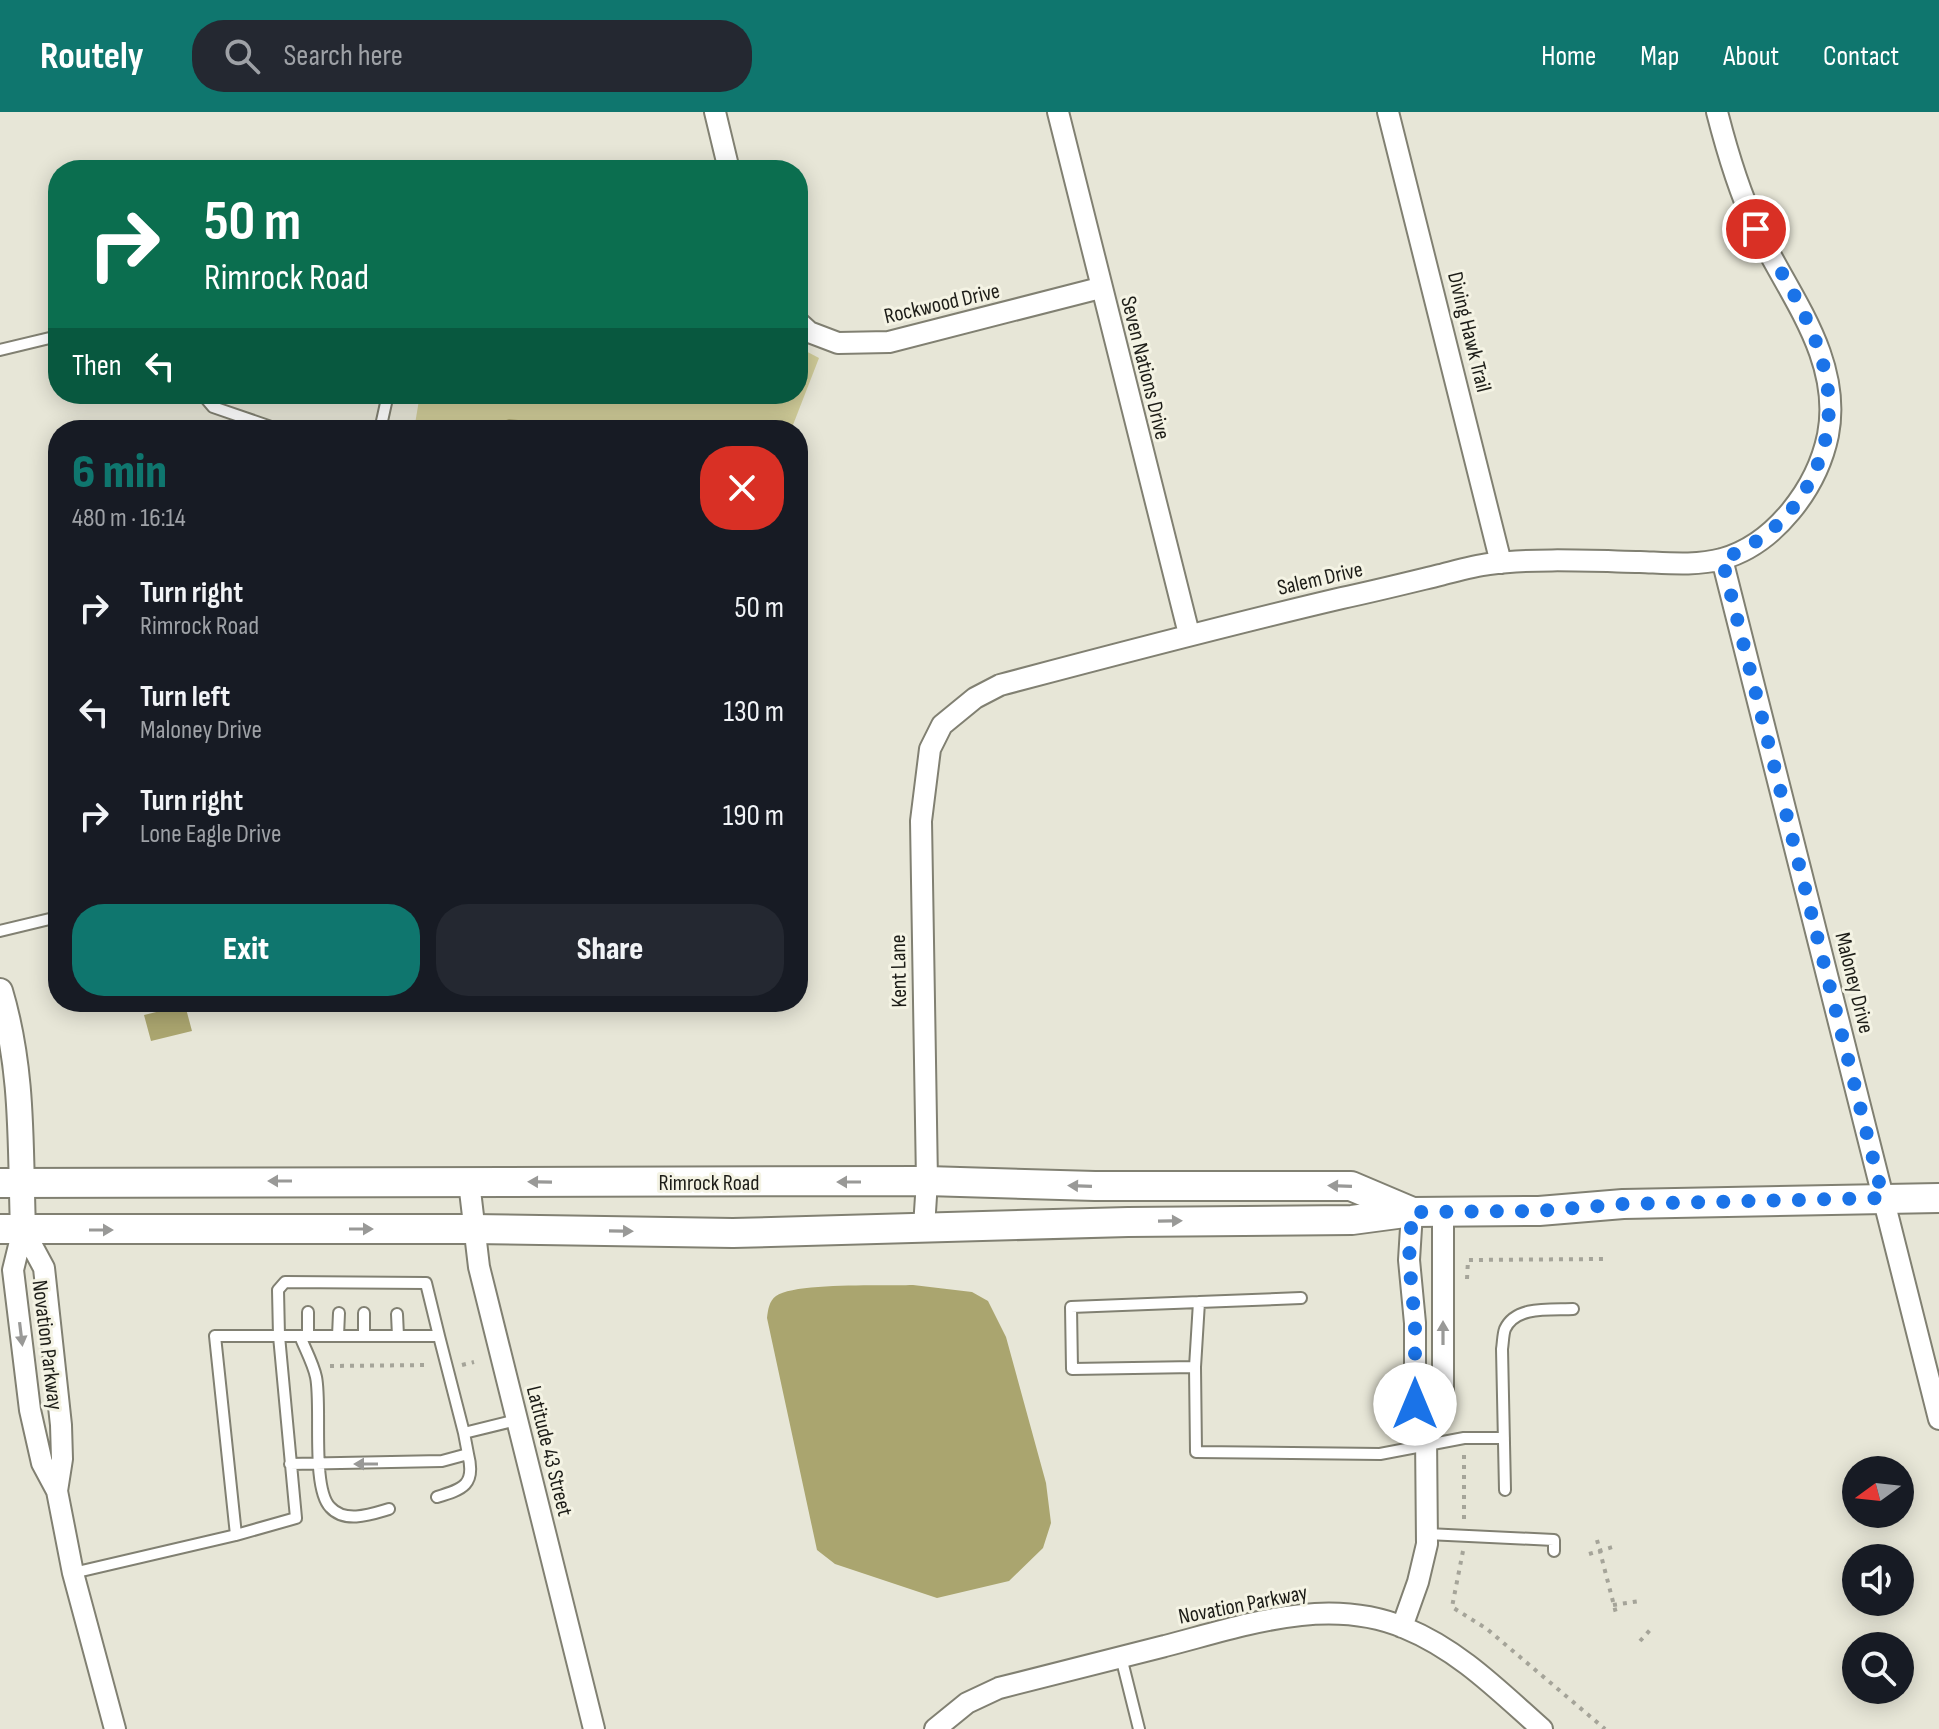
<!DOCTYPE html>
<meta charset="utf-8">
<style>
:root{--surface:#171b24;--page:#242831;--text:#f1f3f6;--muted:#9ea1a6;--accent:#0f766e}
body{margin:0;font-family:"Sofia Sans Condensed",sans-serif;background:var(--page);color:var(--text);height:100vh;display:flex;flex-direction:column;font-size:30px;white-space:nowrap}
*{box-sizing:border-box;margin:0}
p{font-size:26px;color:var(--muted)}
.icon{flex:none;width:44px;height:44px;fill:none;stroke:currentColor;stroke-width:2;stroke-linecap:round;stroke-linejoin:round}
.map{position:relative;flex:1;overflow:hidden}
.drawer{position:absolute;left:48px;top:308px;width:760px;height:592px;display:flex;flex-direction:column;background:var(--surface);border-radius:32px;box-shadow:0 4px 20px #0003}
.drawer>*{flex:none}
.top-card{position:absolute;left:48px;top:48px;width:760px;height:244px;border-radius:32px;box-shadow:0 4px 20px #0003;background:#0b6e4f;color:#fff;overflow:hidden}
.needle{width:52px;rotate:255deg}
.fabs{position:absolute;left:1842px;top:1344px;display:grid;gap:16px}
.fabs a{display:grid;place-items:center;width:72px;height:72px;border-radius:50%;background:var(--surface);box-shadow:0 4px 20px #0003;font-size:40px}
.pin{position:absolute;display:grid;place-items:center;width:68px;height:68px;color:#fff;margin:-34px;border:4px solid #fff;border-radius:50%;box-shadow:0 2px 8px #0007}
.me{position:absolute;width:88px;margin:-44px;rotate:0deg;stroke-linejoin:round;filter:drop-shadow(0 0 6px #0008)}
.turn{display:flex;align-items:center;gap:28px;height:168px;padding:0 24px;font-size:36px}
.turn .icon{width:104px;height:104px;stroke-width:2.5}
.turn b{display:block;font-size:56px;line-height:68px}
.then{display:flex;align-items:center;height:76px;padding:0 24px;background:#0003;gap:16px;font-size:30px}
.round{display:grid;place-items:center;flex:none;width:84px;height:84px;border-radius:32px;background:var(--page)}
.overview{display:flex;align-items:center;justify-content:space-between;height:136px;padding:0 24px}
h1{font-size:48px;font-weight:800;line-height:60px;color:var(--accent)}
.button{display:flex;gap:16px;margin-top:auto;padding:16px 24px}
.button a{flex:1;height:92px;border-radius:32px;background:var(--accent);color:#fff;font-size:32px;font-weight:800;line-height:92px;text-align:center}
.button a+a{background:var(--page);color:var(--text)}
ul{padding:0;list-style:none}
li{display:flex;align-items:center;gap:24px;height:104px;padding:0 24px}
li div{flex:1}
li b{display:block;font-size:30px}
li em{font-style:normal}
header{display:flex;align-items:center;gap:48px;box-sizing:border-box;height:112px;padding:0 40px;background:var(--accent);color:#fff}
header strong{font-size:38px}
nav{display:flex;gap:44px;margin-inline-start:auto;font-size:28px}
.search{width:560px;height:72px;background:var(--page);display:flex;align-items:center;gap:20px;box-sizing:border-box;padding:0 28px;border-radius:32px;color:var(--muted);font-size:30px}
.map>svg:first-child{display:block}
</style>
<header>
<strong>Routely</strong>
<div class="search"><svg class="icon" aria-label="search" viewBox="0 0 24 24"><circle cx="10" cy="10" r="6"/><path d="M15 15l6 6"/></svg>Search here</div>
<nav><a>Home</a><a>Map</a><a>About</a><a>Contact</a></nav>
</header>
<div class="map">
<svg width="1939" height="1617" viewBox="0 0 1939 1617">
<rect width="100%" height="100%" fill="#e7e6d7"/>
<path fill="#cfcb98" d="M 798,235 L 819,246 L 791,318 L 414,318 L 420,282 L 798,282 Z"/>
<path fill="#a9a46e" d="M 509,307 L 611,318 L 479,318 Z"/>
<path fill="#aaa56f" d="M 185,893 L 192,919 L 151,929 L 144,903 Z
M 913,1173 L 972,1180 L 988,1189 L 1006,1225 L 1046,1371 L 1051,1411 L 1043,1436 L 1009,1469 L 937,1486 L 835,1452 L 817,1438 L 767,1206 C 768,1198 769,1189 776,1184 C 795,1170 886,1174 913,1173 Z"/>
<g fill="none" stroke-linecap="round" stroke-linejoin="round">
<g stroke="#818072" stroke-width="14">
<path id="service" d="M 0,238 L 58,224
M 202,282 L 213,295 L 280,318
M 380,318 L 388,282
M 0,819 L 58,805
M 1301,1186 L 1199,1190 L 1195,1255 L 1196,1340 L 1380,1342 L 1464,1326 L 1504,1326
M 364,1201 L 364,1224
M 397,1202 L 398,1224
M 300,1224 C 305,1237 313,1251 316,1265 C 322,1293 311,1375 330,1395 C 345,1412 372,1402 389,1397
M 308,1224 L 308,1200
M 338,1224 L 339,1201
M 1195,1255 L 1072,1257 L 1071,1195 L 1199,1190
M 290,1352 L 442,1349 L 468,1342 L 464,1321
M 1505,1378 L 1502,1237 C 1503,1231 1503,1222 1505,1217 C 1516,1193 1552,1198 1573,1197
M 437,1385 C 463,1377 476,1373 468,1342
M 1427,1422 L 1554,1428 L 1554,1439
M 236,1423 L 296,1406 L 279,1224 L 278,1178 L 285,1170 L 426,1171 L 439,1224
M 73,1461 L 236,1423 L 215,1224 L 439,1224 L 464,1321 L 517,1308
M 1121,1545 L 1139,1617"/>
</g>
<g stroke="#818072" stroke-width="24">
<path id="minor" d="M 715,0 L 729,58
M 1058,0 L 1189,522
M 1388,0 L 1501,451
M 798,210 L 809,220 L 838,231 L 889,230 L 1100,176
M 1722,447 L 1939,1307
M 469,1070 L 479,1155 L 594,1617
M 924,1115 L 927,1069 L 921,709 L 930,637 L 942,613 L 975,586 L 1000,573 C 1113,543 1227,513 1342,486 C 1375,479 1407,471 1440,463 C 1456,459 1473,454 1489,452 C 1535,446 1594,449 1640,450 C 1667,451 1696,454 1722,447 C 1775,432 1817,376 1828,323 C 1843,245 1786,180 1755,113 C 1738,77 1727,39 1717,0
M 23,1117 L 13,1158 L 30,1298 L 42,1351 L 57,1379 L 73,1461 L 115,1617
M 23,1117 L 44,1156 L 61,1313 L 62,1347 L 57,1379
M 1426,1323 L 1443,1295 L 1443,1101
M 1402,1515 L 1418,1470 L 1427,1432 L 1426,1323 L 1415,1292 L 1415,1211 L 1409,1148 L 1412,1100
M 935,1617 L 967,1591 L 999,1576 C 1055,1562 1110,1548 1165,1534 C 1243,1514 1327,1483 1405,1516 C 1459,1538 1499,1579 1542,1617"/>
</g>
<g stroke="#818072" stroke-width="28">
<path id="tertiary" d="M 0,879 C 24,959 20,1036 23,1117"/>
</g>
<g stroke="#818072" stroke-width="32">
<path id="secondary" d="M 0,1071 L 927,1069 L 1095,1074 L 1351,1074 L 1410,1099
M 0,1117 L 473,1117 L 733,1121 L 1128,1110 L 1352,1108 L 1412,1100 L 1539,1099 L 1623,1092 L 1939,1086"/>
</g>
<path stroke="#a5a499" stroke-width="4" stroke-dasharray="4 6" stroke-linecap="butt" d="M 1467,1167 L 1468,1148 L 1603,1147
M 462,1253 L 474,1250
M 330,1254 L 429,1253
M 1464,1343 L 1464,1407
M 1597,1428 L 1617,1505
M 1463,1439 L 1452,1495 L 1487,1517 L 1605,1617
M 1589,1442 L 1616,1434
M 1613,1493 L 1640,1489
M 1640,1529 L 1651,1517"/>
<use href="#service" stroke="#fff" stroke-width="10"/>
<use href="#minor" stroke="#fff" stroke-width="20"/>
<use href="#tertiary" stroke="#fff" stroke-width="24"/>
<use href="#secondary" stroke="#fff" stroke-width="28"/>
</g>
<defs><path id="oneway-solid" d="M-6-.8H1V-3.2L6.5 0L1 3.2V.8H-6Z" transform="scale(2)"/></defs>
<g fill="#999997">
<use href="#oneway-solid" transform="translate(280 1069) rotate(180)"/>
<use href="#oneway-solid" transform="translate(540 1070) rotate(-179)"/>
<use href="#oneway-solid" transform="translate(849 1070) rotate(180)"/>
<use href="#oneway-solid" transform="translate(1080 1074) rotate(-178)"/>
<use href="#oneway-solid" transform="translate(1340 1074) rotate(-178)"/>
<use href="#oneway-solid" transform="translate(1170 1109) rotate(-1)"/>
<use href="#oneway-solid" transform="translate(361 1117)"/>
<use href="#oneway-solid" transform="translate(101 1118)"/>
<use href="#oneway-solid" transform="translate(621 1119) rotate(1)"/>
<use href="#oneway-solid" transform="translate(1443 1221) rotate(-90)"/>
<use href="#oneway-solid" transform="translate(21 1222) rotate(83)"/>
<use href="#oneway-solid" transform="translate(366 1352) rotate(-180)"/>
</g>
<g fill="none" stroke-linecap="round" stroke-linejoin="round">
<path stroke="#1a73e8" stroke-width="14" stroke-dasharray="0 25.2" d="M 1415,1292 L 1415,1211 L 1409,1148 L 1412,1100 L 1539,1099 L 1623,1092 L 1883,1086 L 1722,447 C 1758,433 1789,408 1808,373 C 1860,277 1804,200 1756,117"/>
</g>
<g text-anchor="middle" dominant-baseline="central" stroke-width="6" stroke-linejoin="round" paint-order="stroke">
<g font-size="22" fill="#1c1c17" stroke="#f4f3e4">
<text transform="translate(942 192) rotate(-13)">Rockwood Drive</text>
<text transform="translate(1469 220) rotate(76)">Diving Hawk Trail</text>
<text transform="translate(1145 256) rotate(76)">Seven Nations Drive</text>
<text transform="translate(1320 467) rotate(-13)">Salem Drive</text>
<text transform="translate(899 859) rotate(-91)">Kent Lane</text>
<text transform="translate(1854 871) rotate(76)">Maloney Drive</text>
<text x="709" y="1071">Rimrock Road</text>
<text transform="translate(47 1233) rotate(83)">Novation Parkway</text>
<text transform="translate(549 1339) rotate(76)">Latitude 43 Street</text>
<text transform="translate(1243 1493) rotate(-11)">Novation Parkway</text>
</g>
</g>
</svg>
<div class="fabs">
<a><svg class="needle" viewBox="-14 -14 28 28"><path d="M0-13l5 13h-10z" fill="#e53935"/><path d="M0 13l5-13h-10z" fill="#9ea1a6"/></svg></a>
<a><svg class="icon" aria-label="sound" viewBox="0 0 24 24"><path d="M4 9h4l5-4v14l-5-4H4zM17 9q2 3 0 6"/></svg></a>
<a><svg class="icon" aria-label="search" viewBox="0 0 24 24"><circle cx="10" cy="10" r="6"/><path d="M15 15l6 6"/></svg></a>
</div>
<div class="pin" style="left:1756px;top:117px;background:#d93025"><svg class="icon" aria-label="arrive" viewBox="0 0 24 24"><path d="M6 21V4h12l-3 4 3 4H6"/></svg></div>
<svg class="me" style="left:1415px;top:1292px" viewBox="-20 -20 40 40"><circle r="19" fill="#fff"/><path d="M0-13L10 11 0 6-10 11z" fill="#1a73e8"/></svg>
<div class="top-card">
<div class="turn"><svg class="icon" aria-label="right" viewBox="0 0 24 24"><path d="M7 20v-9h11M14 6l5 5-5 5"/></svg><div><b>50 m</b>Rimrock Road</div></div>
<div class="then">Then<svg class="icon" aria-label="left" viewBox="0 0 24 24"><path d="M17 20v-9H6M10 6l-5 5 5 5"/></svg></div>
</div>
<section class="drawer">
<div class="overview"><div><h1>6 min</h1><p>480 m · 16:14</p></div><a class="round" style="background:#d93025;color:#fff"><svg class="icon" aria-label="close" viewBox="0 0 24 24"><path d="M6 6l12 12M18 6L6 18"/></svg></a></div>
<ul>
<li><svg class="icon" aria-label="right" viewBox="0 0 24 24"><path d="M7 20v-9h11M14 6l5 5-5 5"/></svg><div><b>Turn right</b><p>Rimrock Road</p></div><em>50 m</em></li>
<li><svg class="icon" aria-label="left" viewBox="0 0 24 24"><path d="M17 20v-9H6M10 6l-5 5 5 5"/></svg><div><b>Turn left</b><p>Maloney Drive</p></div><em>130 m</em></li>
<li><svg class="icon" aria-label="right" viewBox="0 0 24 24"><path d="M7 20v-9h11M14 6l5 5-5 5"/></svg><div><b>Turn right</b><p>Lone Eagle Drive</p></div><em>190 m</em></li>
</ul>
<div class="button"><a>Exit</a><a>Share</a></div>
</section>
</div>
